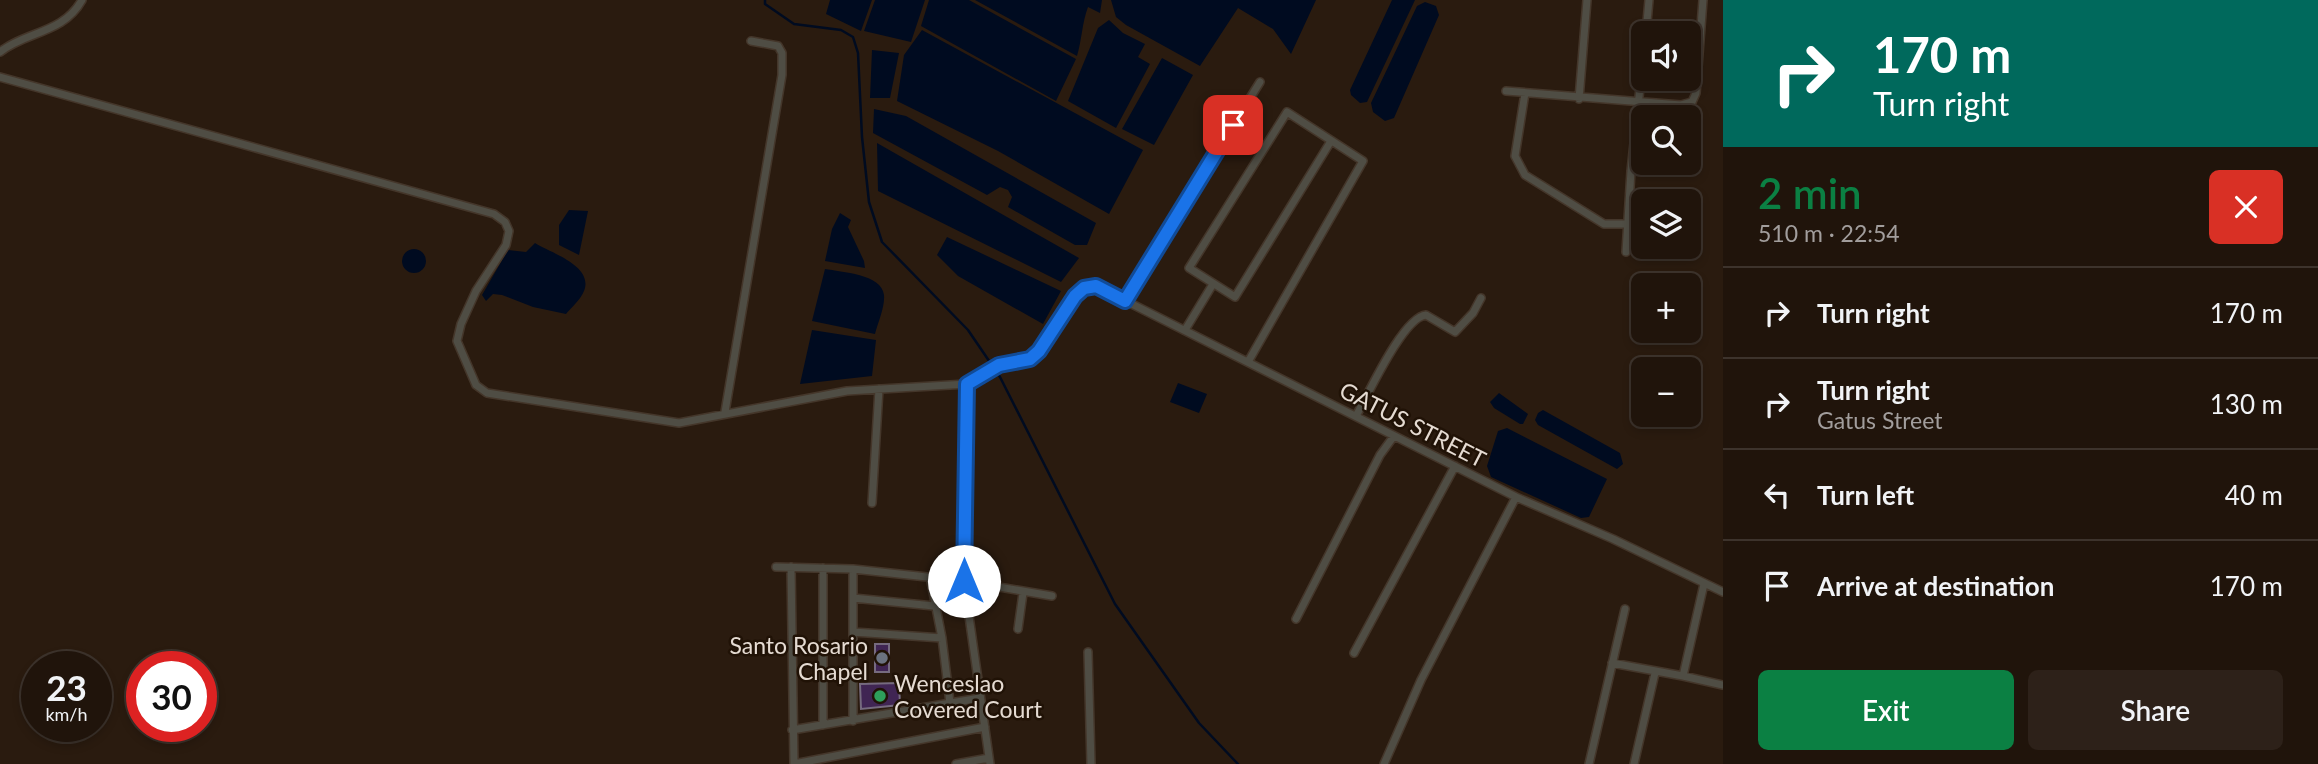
<!DOCTYPE html>
<meta charset="utf-8">
<style>
:root{--surface:#20140b;--page:#2d2119;--text:#f1f3f6;--muted:#a29e9d;--line:#3d332c;--accent:#0b8043}
body{margin:0;font-family:Lato,sans-serif;background:var(--page);color:var(--text);height:100vh;display:flex;flex-direction:column;font-size:26px;white-space:nowrap}
*{box-sizing:border-box;margin:0}
p{font-size:23px;color:var(--muted)}
.icon{flex:none;width:38px;height:38px;fill:none;stroke:currentColor;stroke-width:2;stroke-linecap:round;stroke-linejoin:round}
.map{position:relative;flex:1;overflow:hidden}
.panel{display:flex;flex-direction:column;background:var(--surface);width:595px}
.panel>*{flex:none}
.guide{background:#00695c;color:#fff;overflow:hidden}
.controls{position:absolute;left:1631px;top:21px;display:grid;gap:14px}
.controls a{display:grid;place-items:center;width:70px;height:70px;border-radius:10px;background:var(--surface);box-shadow:0 4px 10px #0003,0 0 0 2px var(--line);font-size:35px}
.speed{position:absolute;left:21px;top:651px;display:flex;gap:14px;font-size:35px;font-weight:700;text-align:center}
.speed>*{display:grid;place-content:center;width:91px;height:91px;border-radius:50%;background:var(--surface);box-shadow:0 4px 10px #0003,0 0 0 2px var(--line);line-height:1}
.speed small{font-size:18px;font-weight:400}
.speed .limit{border:10px solid #d22;background:#fff;color:#111}
.pin{position:absolute;display:grid;place-items:center;width:60px;height:60px;color:#fff;margin:-30px;border-radius:14px;box-shadow:0 4px 10px #0006}
.me{position:absolute;width:77px;margin:-38px;rotate:0deg;stroke-linejoin:round;filter:drop-shadow(0 0 5px #0008)}
.turn{display:flex;align-items:center;gap:24px;height:147px;padding:0 35px;font-size:32px}
.turn .icon{width:91px;height:91px;stroke-width:2.5}
.turn b{display:block;font-size:49px;line-height:60px}
.round{display:grid;place-items:center;flex:none;width:74px;height:74px;border-radius:10px;background:var(--page)}
.head{display:flex;align-items:center;justify-content:space-between;height:119px;padding:0 35px}
h1{font-size:42px;font-weight:600;line-height:52px;color:var(--accent)}
.primary-button{display:flex;gap:14px;margin-top:auto;padding:14px 35px}
.primary-button a{flex:1;height:80px;border-radius:10px;background:var(--accent);color:#fff;font-size:28px;font-weight:600;line-height:80px;text-align:center}
.primary-button a+a{background:var(--page);color:var(--text)}
ul{padding:0;list-style:none}
li{display:flex;align-items:center;gap:21px;height:91px;padding:0 35px;border-top:2px solid var(--line)}
li div{flex:1}
li b{display:block;font-size:26px}
li em{font-style:normal}
main{display:flex;flex:1;min-height:0}
.map>svg:first-child{display:block}
</style>
<main>
<div class="map">
<svg width="1723" height="764" viewBox="0 0 1723 764">
<rect width="100%" height="100%" fill="#2a1b0f"/>
<path fill="#000b20" d="M 830,0 L 872,0 L 861,31 L 826,14 Z
M 875,0 L 925,0 L 911,42 L 864,31 Z
M 929,0 L 969,0 L 1076,59 L 1056,101 L 921,26 Z
M 975,0 L 1102,0 L 1100,13 L 1088,7 C 1082,23 1082,39 1077,56 Z
M 1111,0 L 1316,0 L 1291,54 L 1273,29 L 1238,8 L 1200,66 L 1126,25 L 1116,17 Z
M 1392,0 L 1415,0 L 1367,102 L 1360,103 L 1351,95 L 1350,90 Z
M 1425,2 L 1436,6 L 1439,15 L 1394,118 L 1385,121 L 1373,112 L 1371,103 L 1417,6 Z
M 1109,20 L 1123,33 L 1145,44 L 1138,57 L 1150,64 L 1116,128 L 1068,101 L 1098,28 Z
M 922,30 L 1143,150 L 1109,214 L 998,151 L 897,101 L 904,55 Z
M 872,50 L 899,53 L 890,98 L 870,98 Z
M 1162,58 L 1193,75 L 1154,145 L 1122,129 Z
M 874,109 L 906,116 L 1096,223 L 1087,245 L 1075,245 L 1008,207 L 1012,197 L 1008,190 L 1000,187 L 987,195 L 873,133 Z
M 877,143 L 1079,258 L 1061,282 L 878,191 Z
M 569,210 L 588,211 L 579,255 L 559,245 L 559,225 Z
M 840,213 L 851,220 L 848,227 L 864,261 L 865,268 L 825,261 L 832,229 Z
M 947,237 L 1061,291 L 1043,324 L 958,276 L 937,255 Z
M 535,243 C 551,253 594,266 584,291 C 581,299 571,308 566,314 L 533,307 L 502,295 L 493,294 L 486,301 L 482,295 L 508,250 L 526,252 Z
M402 261a12 12 0 1 1 24 0a12 12 0 1 1-24 0Z
M 825,269 C 841,272 882,274 884,295 C 885,307 878,322 875,334 L 812,321 Z
M 812,330 L 876,340 L 872,376 L 800,384 Z
M 1178,383 L 1207,394 L 1199,413 L 1170,402 Z
M 1499,393 L 1528,414 L 1523,424 L 1520,424 L 1494,408 L 1490,402 Z
M 1543,410 L 1620,453 L 1623,464 L 1617,469 L 1538,425 L 1535,420 L 1538,413 Z
M 1507,428 L 1607,479 L 1589,517 L 1581,518 L 1491,477 L 1487,466 L 1498,431 Z"/>
<g fill="none" stroke-linecap="round" stroke-linejoin="round">
<path stroke="#000b20" stroke-width="2.5" d="M 765,0 L 765,4 L 794,24 L 841,30 L 853,37 L 858,53 L 862,137 L 869,202 L 882,242 L 968,330 L 1000,377 L 1115,604 L 1199,723 L 1238,764"/>
</g>
<path fill="#402553" stroke="#766b7f" stroke-width="2" d="M 875,644 L 889,644 L 889,672 L 875,672 Z
M 899,683 L 900,705 L 861,709 L 860,684 Z"/>
<g fill="none" stroke-linecap="round" stroke-linejoin="round">
<g stroke="#44362a" stroke-width="10">
<path id="street" d="M 1646,33 L 1649,0
M 0,52 C 26,31 63,34 82,0
M 0,77 L 494,214 L 505,222 L 509,231 L 506,245 L 476,291 L 461,324 L 457,341 L 476,385 L 487,393 L 679,423 L 847,391 L 967,384
M 1506,91 L 1681,105 L 1692,102 L 1696,93 L 1703,0
M 1525,93 L 1515,156 L 1525,175 L 1604,224 L 1629,224
M 1579,99 L 1587,0
M 1626,252 L 1631,171 L 1643,60
M 1124,301 L 1260,82
M 1185,330 L 1213,284
M 1248,362 L 1363,161 L 1287,112 L 1189,268 L 1235,297 L 1331,141
M 725,412 L 782,75 L 782,53 L 778,46 L 751,41
M 1356,416 C 1368,395 1403,317 1426,315 L 1455,332 L 1473,313 L 1481,298
M 872,503 L 879,389
M 776,567 L 853,569 L 964,581 L 1052,596
M 791,567 L 794,764
M 823,568 L 823,725
M 853,569 L 853,721
M 930,577 L 942,638 L 950,703
M 1704,584 L 1683,676 L 1723,685
M 853,598 L 934,606
M 1296,619 L 1380,455 L 1394,436
M 1018,629 L 1023,593
M 853,632 L 942,638
M 1088,652 L 1091,764
M 1354,653 L 1455,466
M 1612,663 L 1683,676
M 792,730 L 980,698
M 794,764 L 985,727
M 956,764 L 989,758
M 990,764 L 964,581 L 967,384 L 999,365 L 1030,359 L 1039,351 L 1075,296 L 1089,286 L 1096,286 L 1516,497 L 1613,539 L 1723,592
M 1384,764 L 1421,680 L 1516,497
M 1589,764 L 1625,609
M 1634,764 L 1655,673"/>
</g>
<use href="#street" stroke="#4f4d44" stroke-width="7"/>
</g>
<g fill="none" stroke-linecap="round" stroke-linejoin="round">
<g stroke="#114b97" stroke-width="18">
<path id="route" d="M 964,581 L 967,384 L 999,365 L 1030,359 L 1039,351 L 1075,296 L 1084,288 L 1096,286 L 1125,301 L 1233,125"/>
</g>
<use href="#route" stroke="#1a73e8" stroke-width="12"/>
</g>
<circle fill="#6b7280" stroke="#201206" stroke-width="2.5" cx="882" cy="658" r="7"/>
<circle fill="#2e9e5b" stroke="#201206" stroke-width="2.5" cx="880" cy="696" r="7"/>
<g text-anchor="middle" dominant-baseline="central" stroke-width="5" stroke-linejoin="round" paint-order="stroke">
<g font-size="23" fill="#e5dbd2" stroke="#201206">
<text transform="translate(1413 424) rotate(27)">GATUS STREET</text>
</g>
<g font-size="23" fill="#e5dbd2" stroke="#201206" text-anchor="end">
<text x="868" y="645">Santo Rosario<tspan x="868" dy="26">Chapel</tspan></text>
<text x="894" y="683" text-anchor="start">Wenceslao<tspan x="894" dy="26">Covered Court</tspan></text>
</g>
</g>
</svg>
<div class="controls">
<a><svg class="icon" aria-label="sound" viewBox="0 0 24 24"><path d="M4 9h4l5-4v14l-5-4H4zM17 9q2 3 0 6"/></svg></a>
<a><svg class="icon" aria-label="search" viewBox="0 0 24 24"><circle cx="10" cy="10" r="6"/><path d="M15 15l6 6"/></svg></a>
<a><svg class="icon" aria-label="layers" viewBox="0 0 24 24"><path d="M12 4l9 5-9 5-9-5zM3 14l9 5 9-5"/></svg></a>
<a>+</a>
<a>−</a>
</div>
<div class="speed"><div>23<small>km/h</small></div><div class="limit">30</div></div>
<div class="pin" style="left:1233px;top:125px;background:#d93025"><svg class="icon" aria-label="arrive" viewBox="0 0 24 24"><path d="M6 21V4h12l-3 4 3 4H6"/></svg></div>
<svg class="me" style="left:964px;top:581px" viewBox="-20 -20 40 40"><circle r="19" fill="#fff"/><path d="M0-13L10 11 0 6-10 11z" fill="#1a73e8"/></svg>
</div>
<section class="panel">
<div class="guide">
<div class="turn"><svg class="icon" aria-label="right" viewBox="0 0 24 24"><path d="M7 20v-9h11M14 6l5 5-5 5"/></svg><div><b>170 m</b>Turn right</div></div>
</div>
<div class="head"><div><h1>2 min</h1><p>510 m · 22:54</p></div><a class="round" style="background:#d93025;color:#fff"><svg class="icon" aria-label="close" viewBox="0 0 24 24"><path d="M6 6l12 12M18 6L6 18"/></svg></a></div>
<ul>
<li><svg class="icon" aria-label="right" viewBox="0 0 24 24"><path d="M7 20v-9h11M14 6l5 5-5 5"/></svg><div><b>Turn right</b></div><em>170 m</em></li>
<li><svg class="icon" aria-label="right" viewBox="0 0 24 24"><path d="M7 20v-9h11M14 6l5 5-5 5"/></svg><div><b>Turn right</b><p>Gatus Street</p></div><em>130 m</em></li>
<li><svg class="icon" aria-label="left" viewBox="0 0 24 24"><path d="M17 20v-9H6M10 6l-5 5 5 5"/></svg><div><b>Turn left</b></div><em>40 m</em></li>
<li><svg class="icon" aria-label="arrive" viewBox="0 0 24 24"><path d="M6 21V4h12l-3 4 3 4H6"/></svg><div><b>Arrive at destination</b></div><em>170 m</em></li>
</ul>
<div class="primary-button"><a>Exit</a><a>Share</a></div>
</section>
</main>
